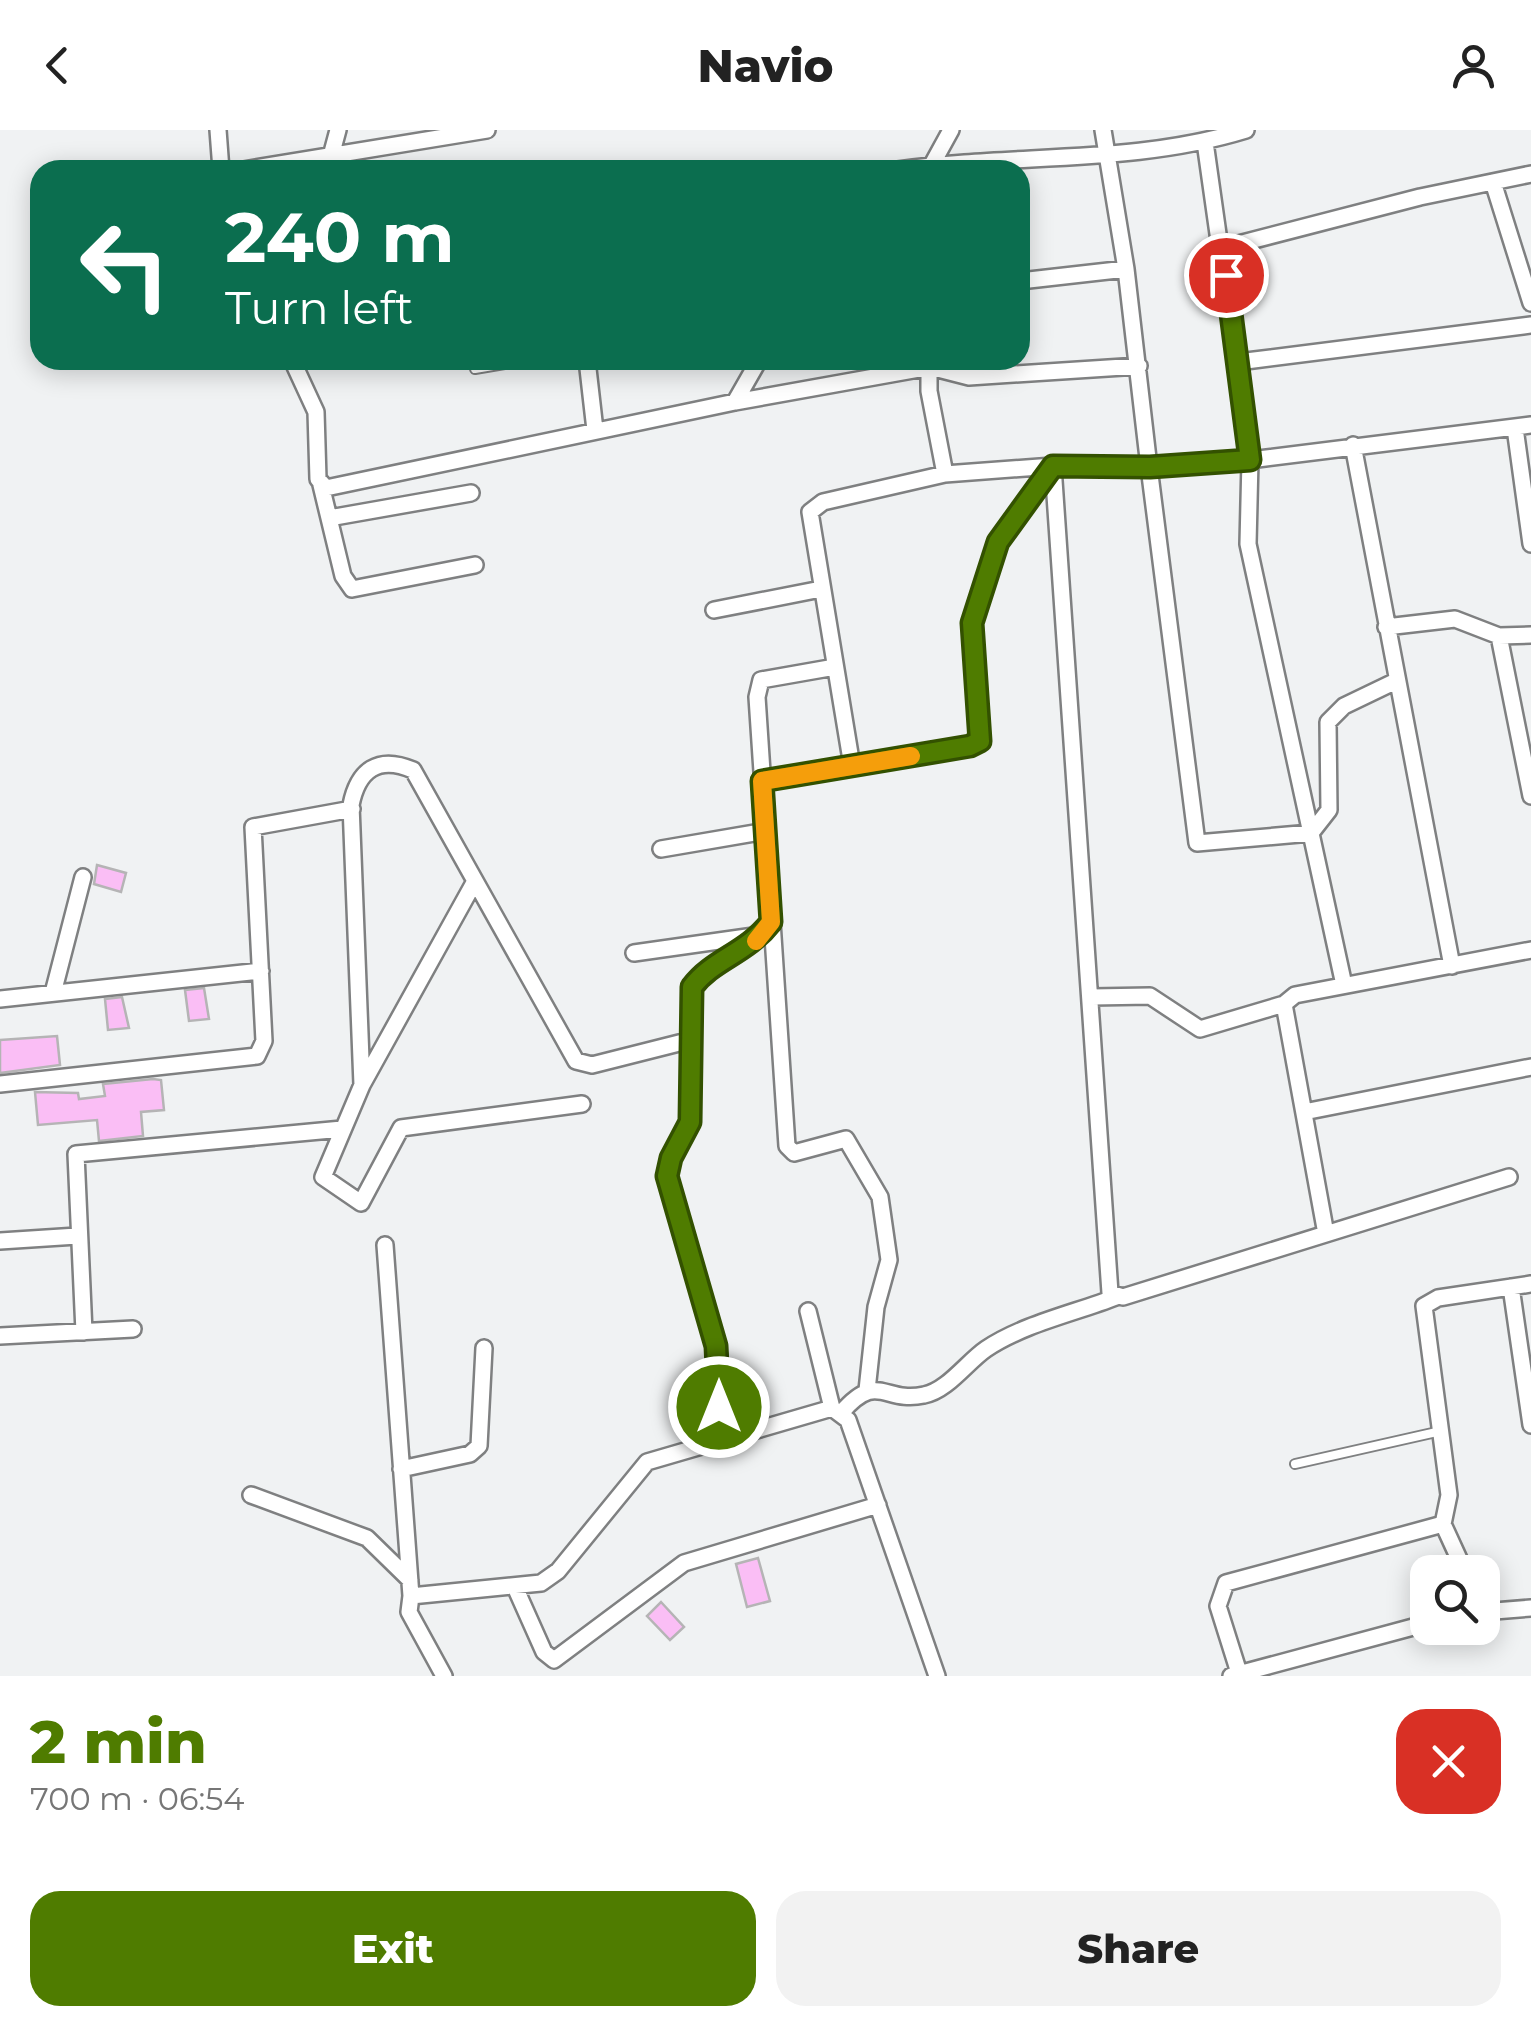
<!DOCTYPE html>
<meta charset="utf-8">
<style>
:root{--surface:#fff;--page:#f2f2f2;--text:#222;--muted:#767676;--accent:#4f7c00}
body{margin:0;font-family:Montserrat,sans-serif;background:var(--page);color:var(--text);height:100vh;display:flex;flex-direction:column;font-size:38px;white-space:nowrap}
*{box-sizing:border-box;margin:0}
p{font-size:32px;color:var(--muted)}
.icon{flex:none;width:55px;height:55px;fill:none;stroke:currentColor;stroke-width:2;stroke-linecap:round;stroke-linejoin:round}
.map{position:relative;height:1546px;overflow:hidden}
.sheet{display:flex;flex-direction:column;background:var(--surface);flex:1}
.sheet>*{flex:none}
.banner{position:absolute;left:30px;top:30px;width:1000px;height:210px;border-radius:30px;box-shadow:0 5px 25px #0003;background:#0b6e4f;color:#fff;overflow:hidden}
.controls{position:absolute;left:1410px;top:1425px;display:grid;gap:20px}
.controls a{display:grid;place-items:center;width:90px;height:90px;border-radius:20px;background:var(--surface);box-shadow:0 5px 25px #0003;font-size:50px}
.pin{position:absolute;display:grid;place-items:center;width:85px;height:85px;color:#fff;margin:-42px;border:5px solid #fff;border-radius:50%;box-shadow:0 2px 10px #0007}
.me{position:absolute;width:110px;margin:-55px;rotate:0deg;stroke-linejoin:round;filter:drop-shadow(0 0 8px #0008)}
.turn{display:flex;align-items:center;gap:35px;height:210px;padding:0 30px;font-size:45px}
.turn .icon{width:130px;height:130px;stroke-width:2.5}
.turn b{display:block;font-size:70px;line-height:85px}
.round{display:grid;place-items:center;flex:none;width:105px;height:105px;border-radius:30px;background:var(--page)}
.headline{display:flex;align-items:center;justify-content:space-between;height:170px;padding:0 30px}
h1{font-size:60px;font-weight:800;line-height:75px;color:var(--accent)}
.cta{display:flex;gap:20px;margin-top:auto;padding:20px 30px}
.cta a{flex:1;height:115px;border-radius:30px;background:var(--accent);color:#fff;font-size:40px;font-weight:800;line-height:115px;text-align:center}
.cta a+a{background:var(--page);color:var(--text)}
header{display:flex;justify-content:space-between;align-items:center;height:130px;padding:0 30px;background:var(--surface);font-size:45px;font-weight:800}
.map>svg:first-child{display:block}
</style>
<header><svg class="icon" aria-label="back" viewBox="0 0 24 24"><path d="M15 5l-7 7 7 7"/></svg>Navio<svg class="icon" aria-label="person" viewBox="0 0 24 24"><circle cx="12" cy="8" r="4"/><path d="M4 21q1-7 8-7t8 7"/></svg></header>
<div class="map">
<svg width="1531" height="1546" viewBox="0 0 1531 1546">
<rect width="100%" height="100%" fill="#f0f2f3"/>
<path fill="#fabef5" stroke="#b5b4b5" stroke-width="2.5" d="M 97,735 L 126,743 L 121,762 L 94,754 Z
M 204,858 L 209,889 L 189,891 L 185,860 Z
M 122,867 L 129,898 L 108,900 L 105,869 Z
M 57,906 L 60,935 L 0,943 L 0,910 Z
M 153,949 L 161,950 L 164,980 L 141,982 L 143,1006 L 99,1011 L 97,990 L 38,995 L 35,962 L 78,963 L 79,969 L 105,966 L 103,954 Z
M 758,1428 L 770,1471 L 747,1477 L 736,1434 Z
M 661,1472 L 684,1497 L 670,1510 L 647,1486 Z"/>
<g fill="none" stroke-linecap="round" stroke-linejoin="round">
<g stroke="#7f8081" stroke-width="12">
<path id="lane" d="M 475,239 L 529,230
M 1295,1334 L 1441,1301"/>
</g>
<g stroke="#7f8081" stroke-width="20">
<path id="street" d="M 218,0 L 221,40
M 1205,12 L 1250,330 L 1531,295
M 331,26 L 338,0
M 243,40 L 487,0
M 898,40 C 1014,23 1132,35 1246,0
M 929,40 L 951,0
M 1493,52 L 1531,173
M 1223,118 L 1420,67 L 1531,44
M 1020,151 L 1126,139
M 292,230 L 316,282 L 318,349 L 326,358 L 735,272 L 930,237 L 969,247 L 1139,236
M 587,230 L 595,300
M 929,230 L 929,261 L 945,344 L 1053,336 L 1149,337 L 1126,139 L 1103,0
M 1238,232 L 1531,195
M 735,272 L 759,230
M 1515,298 L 1531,414
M 1353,315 L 1452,836
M 1053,336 L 1110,1163 L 1123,1167 L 1509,1047
M 321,355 L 343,446 L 352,459 L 475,435
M 329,388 L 471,363
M 714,480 L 821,459
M 1386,497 L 1455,489 L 1499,506 L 1531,505
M 1499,506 L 1531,666
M 835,537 L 761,550 L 757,567 L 787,1016 L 794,1023 L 846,1009 L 880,1067 L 889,1130 L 876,1177 L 867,1260
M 852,636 L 810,382 L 823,372 L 945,344
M 762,651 L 971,616 L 979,611 L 972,493 L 998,412 L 1053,336
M 661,719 L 766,701
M 475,751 L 362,955 L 323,1047 L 361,1073 L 401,998 L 582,974
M 634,823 L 761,805
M 1344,855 L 1248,414 L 1250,330 L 1149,337 L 1197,713 L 1311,703 L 1329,680 L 1328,592 L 1344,576 L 1396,551
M 53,863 L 83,747
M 1092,867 L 1150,866 L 1200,899 L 1284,874
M 0,869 L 261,841
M 0,954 L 257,926 L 264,911 L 253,697 L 352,679
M 362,955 L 351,675 C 358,640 378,625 413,640 L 576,931 L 592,935 L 691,910
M 1304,982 L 1531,937
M 1326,1104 L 1284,874 L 1295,865 L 1531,820
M 0,1111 L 77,1106
M 385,1115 L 411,1466
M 1511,1157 L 1531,1295
M 808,1181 L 832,1278
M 84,1202 L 76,1024 L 342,999
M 0,1206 L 133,1199
M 841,1283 C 878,1240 884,1274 924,1265 C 947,1261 967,1232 986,1219 C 1023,1194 1075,1183 1116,1167
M 719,1310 L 719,1226 L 670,1056 L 668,1035 L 690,991 L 692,857 C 713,829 747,824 771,792
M 401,1339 L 470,1324 L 479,1316 L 484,1218
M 251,1365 L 367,1408 L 410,1450
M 1443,1394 L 1465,1442
M 515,1457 L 544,1522 L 554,1530 L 684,1433 L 878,1375
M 1482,1482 L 1531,1478
M 444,1546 L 409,1482 L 411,1466 L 541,1453 L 558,1441 L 647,1332 L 832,1278 L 848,1290 L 937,1546
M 1231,1546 L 1428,1493
M 1240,1546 L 1218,1476 L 1226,1453 L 1443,1394 L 1449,1365 L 1424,1176 L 1438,1168 L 1531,1154"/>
</g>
<use href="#lane" stroke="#fff" stroke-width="8"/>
<use href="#street" stroke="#fff" stroke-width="15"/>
</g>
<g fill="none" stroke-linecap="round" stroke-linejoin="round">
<g stroke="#335100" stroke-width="25">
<path id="route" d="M 719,1277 L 716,1216 L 667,1046 L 671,1028 L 690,992 L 692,857 C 713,829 746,824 771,792 L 762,651 L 970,616 L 980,611 L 972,493 L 998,412 L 1053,336 L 1150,337 L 1250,330 L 1226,145"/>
</g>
<use href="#route" stroke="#4f7c00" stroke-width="18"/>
<path stroke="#f59e0b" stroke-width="18" d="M 756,811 L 771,792 L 762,651 L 911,626"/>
</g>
</svg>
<div class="controls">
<a><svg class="icon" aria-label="search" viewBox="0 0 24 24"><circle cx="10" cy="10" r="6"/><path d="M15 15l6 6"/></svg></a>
</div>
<div class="pin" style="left:1226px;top:145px;background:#d93025"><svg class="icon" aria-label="arrive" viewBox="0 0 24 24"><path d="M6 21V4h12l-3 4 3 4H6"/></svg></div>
<svg class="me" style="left:719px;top:1277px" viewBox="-20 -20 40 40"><circle r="17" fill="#4f7c00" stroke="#fff" stroke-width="3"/><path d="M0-11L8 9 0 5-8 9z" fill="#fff"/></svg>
<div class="banner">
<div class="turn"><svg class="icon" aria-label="left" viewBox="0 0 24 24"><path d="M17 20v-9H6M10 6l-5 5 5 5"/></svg><div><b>240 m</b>Turn left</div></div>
</div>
</div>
<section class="sheet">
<div class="headline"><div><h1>2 min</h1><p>700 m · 06:54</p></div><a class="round" style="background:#d93025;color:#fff"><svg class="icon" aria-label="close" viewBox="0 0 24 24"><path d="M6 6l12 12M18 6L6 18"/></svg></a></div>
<div class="cta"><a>Exit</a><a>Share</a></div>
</section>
